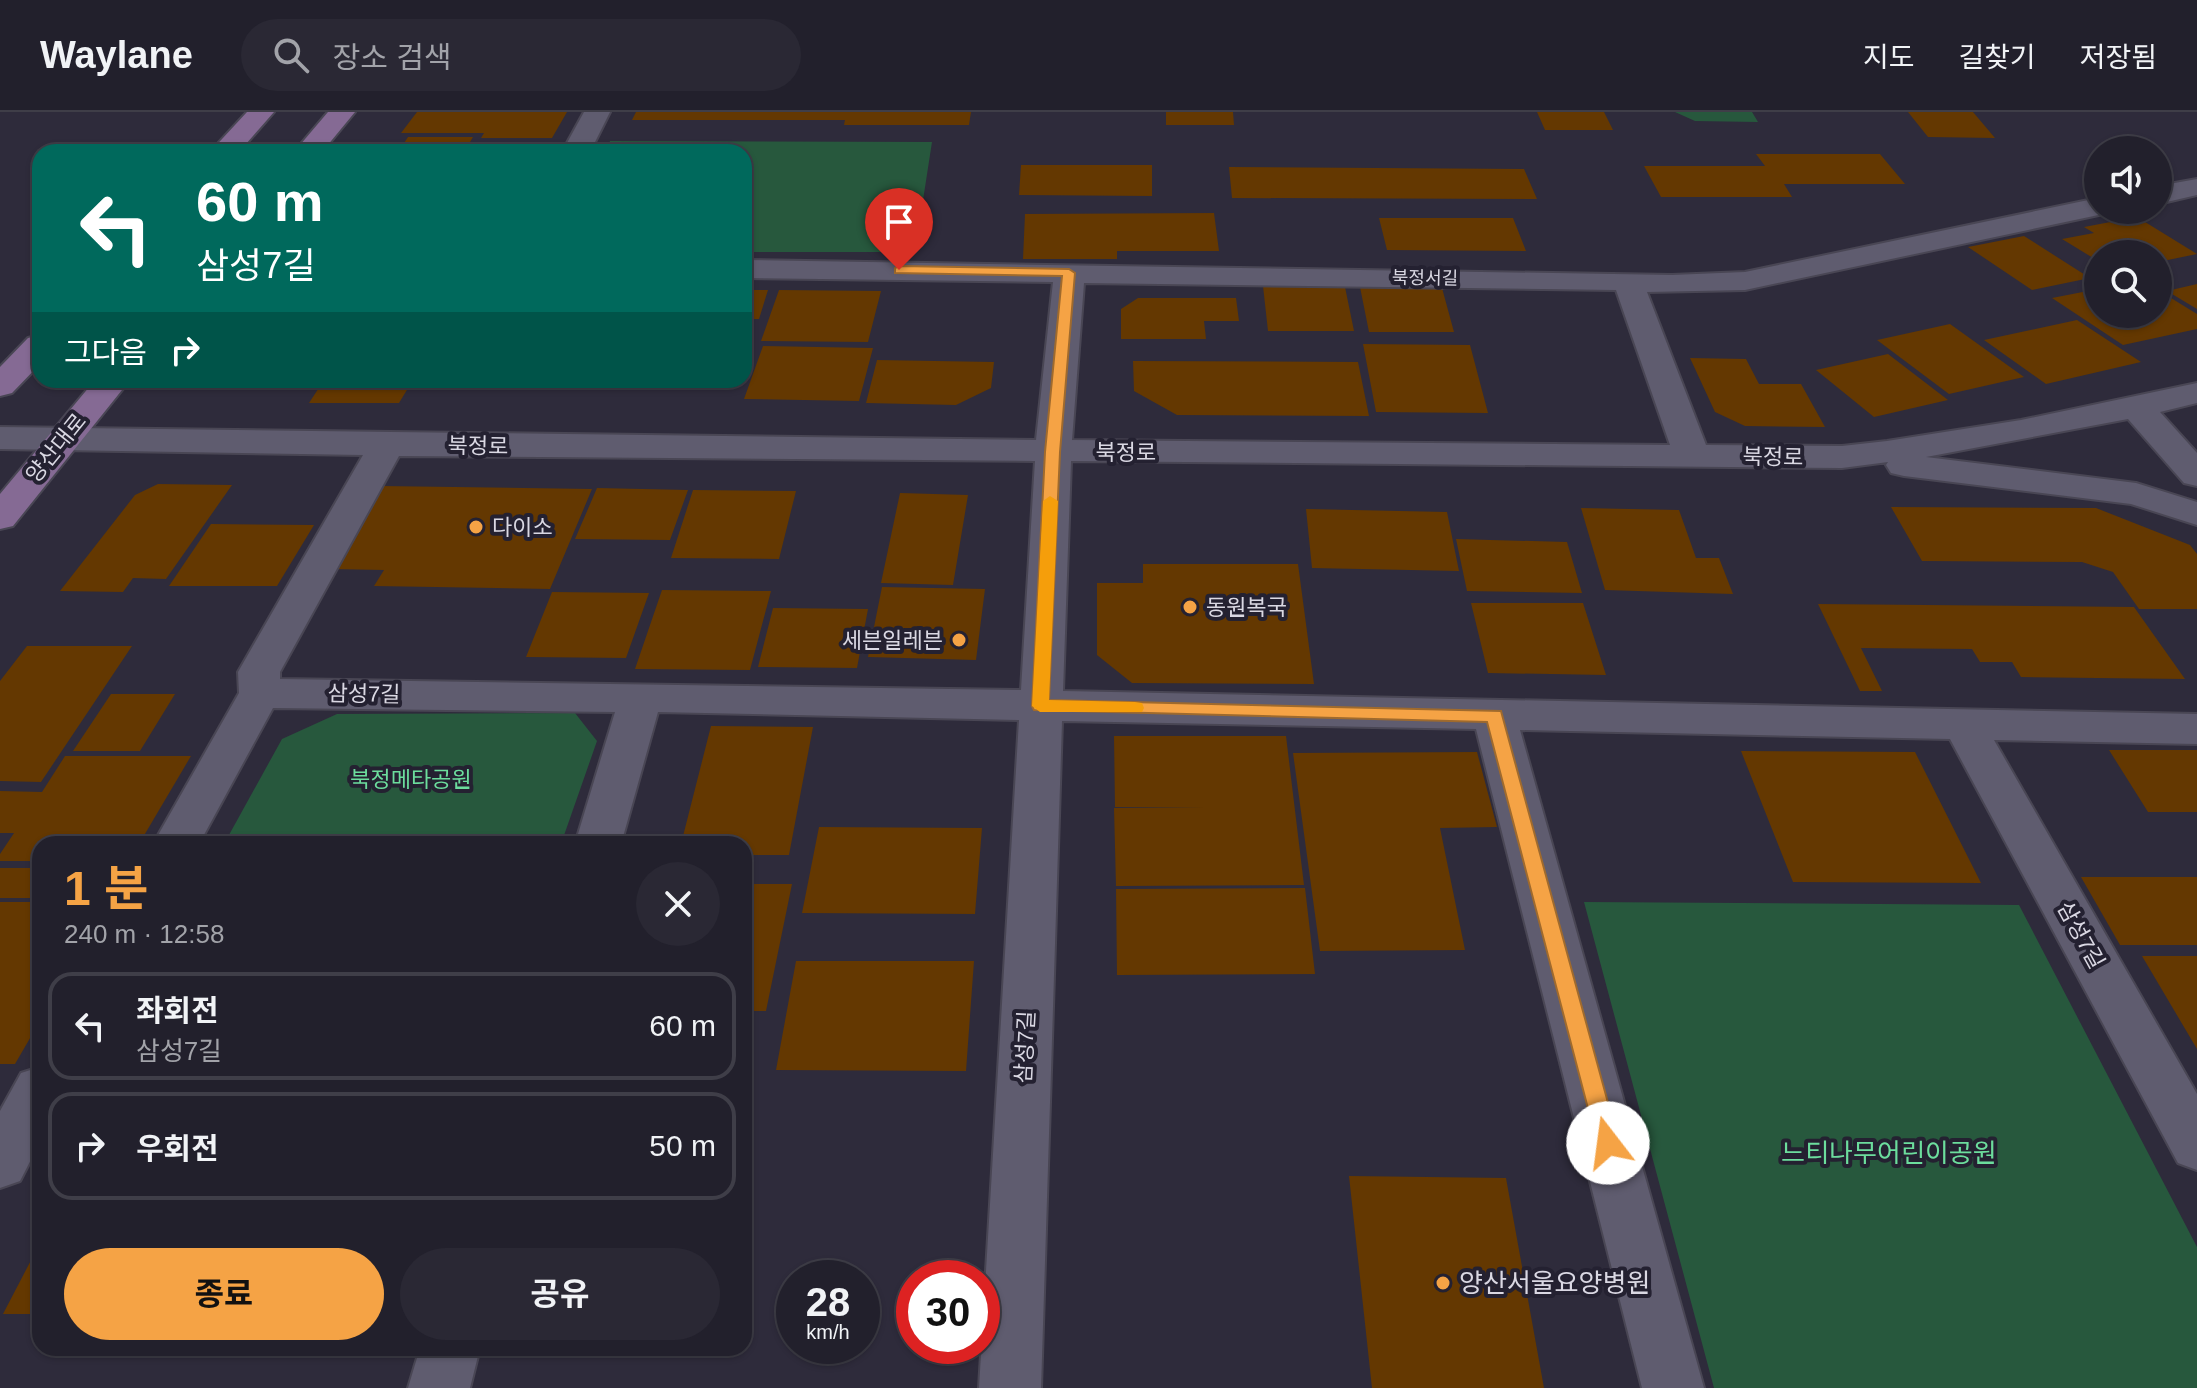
<!DOCTYPE html>
<html lang="ko">
<meta charset="utf-8">
<style>
:root{--surface:#22202c;--page:#2a2834;--text:#f1f3f6;--muted:#a2a3a9;--line:#3f3e48;--accent:#f5a345}
body{margin:0;font-family:Helvetica,"Noto Sans KR",sans-serif;background:var(--page);color:var(--text);height:100vh;display:flex;flex-direction:column;font-size:30px;white-space:nowrap}
*{box-sizing:border-box;margin:0}
p{font-size:26px;color:var(--muted)}
.icon{flex:none;width:44px;height:44px;fill:none;stroke:currentColor;stroke-width:2;stroke-linecap:round;stroke-linejoin:round}
.map{position:relative;flex:1;overflow:hidden}
.side{position:absolute;left:32px;top:724px;width:720px;height:520px;display:flex;flex-direction:column;background:var(--surface);border-radius:24px;box-shadow:0 2px 6px #0004,0 0 0 2px var(--line)}
.side>*{flex:none}
.guide{position:absolute;left:32px;top:32px;width:720px;height:244px;border-radius:24px;box-shadow:0 2px 6px #0004,0 0 0 2px var(--line);background:#00695c;color:#fff;overflow:hidden}
.controls{position:absolute;left:2084px;top:24px;display:grid;gap:16px}
.controls a{display:grid;place-items:center;width:88px;height:88px;border-radius:50%;background:var(--surface);box-shadow:0 2px 6px #0004,0 0 0 2px var(--line);font-size:40px}
.speed{position:absolute;left:776px;top:1148px;display:flex;gap:16px;font-size:40px;font-weight:700;text-align:center}
.speed>*{display:grid;place-content:center;width:104px;height:104px;border-radius:50%;background:var(--surface);box-shadow:0 2px 6px #0004,0 0 0 2px var(--line);line-height:1}
.speed small{font-size:20px;font-weight:400}
.speed .limit{border:12px solid #d22;background:#fff;color:#111}
.pin{position:absolute;display:grid;place-items:center;width:68px;height:68px;color:#fff;margin:-82px -34px;border-radius:50% 50% 50% 0;rotate:-45deg;box-shadow:0 0 8px #0007}
.pin .icon{rotate:45deg}
.me{position:absolute;width:88px;margin:-44px;rotate:345deg;stroke-linejoin:round;filter:drop-shadow(0 0 6px #0008)}
.turn{display:flex;align-items:center;gap:28px;height:168px;padding:0 32px;font-size:36px}
.turn .icon{width:104px;height:104px;stroke-width:2.5}
.turn b{display:block;font-size:56px;line-height:68px}
.then{display:flex;align-items:center;height:76px;padding:0 32px;background:#0003;gap:16px;font-size:30px}
.round{display:grid;place-items:center;flex:none;width:84px;height:84px;border-radius:42px;background:var(--page)}
.headline{display:flex;align-items:center;justify-content:space-between;height:136px;padding:0 32px}
h1{font-size:48px;font-weight:700;line-height:60px;color:var(--accent)}
.primary-button{display:flex;gap:16px;margin-top:auto;padding:16px 32px}
.primary-button a{flex:1;height:92px;border-radius:48px;background:var(--accent);color:#111;font-size:32px;font-weight:700;line-height:92px;text-align:center}
.primary-button a+a{background:var(--page);color:var(--text)}
ul{padding:0;list-style:none}
li{display:flex;align-items:center;gap:24px;height:108px;margin:0 16px 12px;padding:0 16px;border:4px solid var(--line);border-radius:24px}
li div{flex:1}
li b{display:block;font-size:30px}
li em{font-style:normal}
header{display:flex;align-items:center;gap:48px;box-sizing:border-box;height:112px;padding:0 40px;background:var(--surface);border-bottom:2px solid var(--line)}
header strong{font-size:38px}
nav{display:flex;gap:44px;margin-inline-start:auto;font-size:28px}
.search{width:560px;height:72px;background:var(--page);display:flex;align-items:center;gap:20px;box-sizing:border-box;padding:0 28px;border-radius:44px;color:var(--muted);font-size:30px}
.map>svg:first-child{display:block}
</style>
<header>
<strong>Waylane</strong>
<div class="search"><svg class="icon" aria-label="search" viewBox="0 0 24 24"><circle cx="10" cy="10" r="6"/><path d="M15 15l6 6"/></svg>장소 검색</div>
<nav><a>지도</a><a>길찾기</a><a>저장됨</a></nav>
</header>
<div class="map">
<svg width="2197" height="1276" viewBox="0 0 2197 1276">
<rect width="100%" height="100%" fill="#2e2b3b"/>
<path fill="#27583d" d="M 1675,0 L 1752,0 L 1758,10 L 1695,9 Z
M 610,29 L 932,30 L 915,140 L 744,140 L 744,40 L 605,40 Z
M 575,601 L 597,629 L 561,732 L 224,732 L 282,627 L 337,602 Z
M 1584,790 L 2019,793 L 2197,1135 L 2197,1276 L 1714,1276 Z"/>
<path fill="#643801" d="M 417,0 L 567,0 L 552,26 L 481,26 L 484,21 L 401,21 Z
M 636,0 L 971,0 L 969,13 L 844,13 L 845,8 L 632,8 Z
M 1166,0 L 1233,0 L 1234,13 L 1166,13 Z
M 1537,0 L 1604,0 L 1613,18 L 1545,18 Z
M 1908,0 L 1973,0 L 1995,26 L 1928,25 Z
M 408,25 L 473,25 L 464,40 L 398,40 Z
M 1756,42 L 1880,42 L 1905,72 L 1784,72 L 1792,85 L 1661,85 L 1644,54 L 1765,54 Z
M 1021,53 L 1152,53 L 1152,84 L 1019,83 Z
M 1229,55 L 1524,57 L 1537,87 L 1232,86 Z
M 1214,101 L 1219,139 L 1117,139 L 1117,147 L 1023,147 L 1025,102 Z
M 2137,105 L 2197,142 L 2158,150 L 2158,142 L 2098,142 L 2098,149 L 2062,127 L 2094,121 L 2084,115 Z
M 1379,106 L 1513,106 L 1526,139 L 1387,138 Z
M 2024,124 L 2090,166 L 2032,178 L 1968,135 Z
M 2197,172 L 2197,197 L 2167,179 Z
M 1263,174 L 1345,175 L 1354,219 L 1268,219 Z
M 1360,175 L 1442,176 L 1454,220 L 1369,220 Z
M 2098,177 L 2098,202 L 2158,202 L 2158,178 L 2197,202 L 2197,217 L 2123,233 L 2052,186 Z
M 744,178 L 768,178 L 759,207 L 744,207 Z
M 779,178 L 881,179 L 868,230 L 761,229 Z
M 1138,186 L 1236,186 L 1239,209 L 1204,209 L 1206,227 L 1121,227 L 1121,197 Z
M 2077,208 L 2141,250 L 2046,272 L 1984,228 Z
M 1950,212 L 2024,265 L 1949,282 L 1877,228 Z
M 1363,232 L 1470,233 L 1488,301 L 1376,300 Z
M 763,234 L 873,236 L 859,289 L 744,287 Z
M 1888,242 L 1948,288 L 1874,305 L 1816,258 Z
M 1690,246 L 1746,247 L 1759,272 L 1801,272 L 1825,315 L 1745,314 L 1715,300 Z
M 877,248 L 994,250 L 991,276 L 956,293 L 866,291 Z
M 1133,249 L 1358,250 L 1369,304 L 1177,303 L 1134,279 Z
M 324,268 L 413,268 L 399,291 L 309,291 Z
M 158,372 L 232,373 L 166,467 L 133,466 L 123,480 L 60,479 L 135,383 Z
M 380,374 L 592,377 L 550,477 L 374,474 L 384,458 L 331,457 Z
M 597,376 L 688,378 L 670,428 L 575,427 Z
M 693,378 L 796,379 L 779,447 L 671,446 Z
M 900,381 L 968,383 L 953,473 L 881,471 Z
M 1891,395 L 2096,396 L 2190,433 L 2197,442 L 2197,497 L 2139,497 L 2113,460 L 2082,450 L 1922,449 Z
M 1581,396 L 1679,398 L 1696,446 L 1719,446 L 1733,482 L 1605,478 Z
M 1306,397 L 1447,400 L 1459,459 L 1312,456 Z
M 211,412 L 314,413 L 277,474 L 169,474 Z
M 1456,427 L 1567,430 L 1582,481 L 1467,479 Z
M 1143,452 L 1298,452 L 1314,572 L 1132,571 L 1097,543 L 1097,471 L 1143,471 Z
M 882,475 L 985,477 L 976,548 L 868,545 Z
M 662,478 L 771,479 L 750,558 L 635,557 Z
M 552,480 L 649,481 L 626,546 L 526,545 Z
M 1471,491 L 1583,491 L 1606,563 L 1488,561 Z
M 1818,492 L 2134,495 L 2185,567 L 2021,565 L 2012,550 L 1980,550 L 1972,537 L 1861,536 L 1882,579 L 1860,579 Z
M 773,496 L 868,497 L 857,556 L 758,555 Z
M 27,534 L 132,534 L 41,670 L 0,669 L 0,569 Z
M 111,582 L 175,582 L 140,639 L 73,639 Z
M 711,614 L 813,615 L 789,743 L 744,743 L 744,732 L 681,732 Z
M 1114,624 L 1286,624 L 1304,773 L 1116,774 L 1114,696 L 1203,695 L 1115,695 Z
M 2109,638 L 2197,638 L 2197,700 L 2148,700 Z
M 1741,639 L 1915,640 L 1981,771 L 1793,770 Z
M 1477,640 L 1497,715 L 1440,716 L 1465,838 L 1320,839 L 1293,641 Z
M 65,644 L 191,644 L 139,732 L 40,732 L 40,749 L 0,749 L 0,742 L 14,721 L 0,721 L 0,679 L 42,680 Z
M 819,715 L 982,716 L 975,802 L 802,801 Z
M 0,756 L 40,756 L 40,786 L 0,786 Z
M 2081,765 L 2197,765 L 2197,833 L 2120,833 Z
M 744,772 L 792,772 L 766,899 L 744,899 Z
M 1305,776 L 1315,862 L 1117,863 L 1116,777 Z
M 0,790 L 40,790 L 40,909 L 15,952 L 0,952 Z
M 2142,844 L 2197,844 L 2197,937 Z
M 796,849 L 974,849 L 966,959 L 776,958 Z
M 1349,1064 L 1506,1066 L 1544,1276 L 1372,1276 Z
M 40,1131 L 40,1202 L 3,1202 Z"/>
<g fill="none" stroke-linecap="round" stroke-linejoin="round">
<g stroke="#494654" stroke-width="4">
<path id="minor" d="M 584,0 L 610,0 L 590,40 L 562,40 Z
M 2197,67 L 2197,83 L 2158,92 L 2158,74 Z
M 2098,86 L 2098,98 L 2110,98 L 2108,101 L 1745,178 L 1647,180 L 1706,333 L 1842,334 L 1887,329 L 2021,308 L 2197,271 L 2197,291 L 2160,300 L 2197,341 L 2197,374 L 2184,371 L 2128,307 L 1926,345 L 2136,371 L 2197,390 L 2197,413 L 2131,392 L 1904,364 L 1891,361 L 1886,353 L 1888,350 L 1842,356 L 1071,349 L 1063,579 L 2197,602 L 2197,632 L 1994,628 L 2197,982 L 2197,1058 L 2178,1051 L 1950,627 L 1520,618 L 1704,1276 L 1642,1276 L 1476,617 L 1062,609 L 1041,1276 L 979,1276 L 1019,608 L 658,600 L 621,732 L 575,732 L 615,600 L 273,596 L 199,732 L 153,732 L 239,581 L 238,560 L 363,343 L 0,337 L 0,315 L 1036,328 L 1053,170 L 744,166 L 744,148 L 1672,163 L 1745,160 ZM 1084,171 L 1616,178 L 1670,333 L 1072,328 ZM 399,344 L 1035,349 L 1021,578 L 280,567 L 280,560 Z
M 40,955 L 40,1030 L 20,1069 L 0,1076 L 0,999 L 21,961 Z
M 420,1236 L 480,1236 L 470,1276 L 408,1276 Z"/>
</g>
<g stroke="#494654" stroke-width="4">
<path id="major" d="M 247,0 L 274,0 L 239,40 L 210,40 Z
M 328,0 L 355,0 L 322,40 L 294,40 Z
M 40,223 L 40,252 L 12,281 L 0,284 L 0,255 L 28,226 Z
M 95,268 L 130,268 L 13,414 L 0,417 L 0,382 Z"/>
</g>
<use href="#minor" fill="#5f5c6f" fill-rule="evenodd"/>
<use href="#major" fill="#856a94" fill-rule="evenodd"/>
</g>
<path fill="#f5a345" stroke="#9f6a2d" stroke-width="2" d="M 899,154 L 1069,157 L 1075,161 L 1060,340 L 1049,588 L 1501,599 L 1619,1031 L 1616,1039 L 1608,1042 L 1600,1039 L 1597,1031 L 1487,610 L 1034,598 L 1032,594 L 1045,340 L 1062,164 L 895,161 L 895,156 Z"/>
<path fill="#f59e0b" d="M 1050,384 L 1058,389 L 1049,588 L 1135,590 L 1142,591 L 1144,596 L 1142,600 L 1040,600 L 1032,594 L 1043,389 Z"/>
<g fill="#f5a345" stroke="#242131" stroke-width="3">
<circle cx="476" cy="415" r="8"/>
<circle cx="1190" cy="495" r="8"/>
<circle cx="959" cy="528" r="8"/>
<circle cx="1443" cy="1171" r="8"/>
</g>
<g text-anchor="middle" dominant-baseline="central" stroke-width="8" stroke-linejoin="round" paint-order="stroke">
<g font-size="18" fill="#dad8e3" stroke="#242131">
<text transform="translate(1425 166) rotate(1)">북정서길</text>
</g>
<g font-size="22" fill="#dad8e3" stroke="#242131">
<text transform="translate(478 334) rotate(1)">북정로</text>
<text transform="translate(56 336) rotate(-51)">양산대로</text>
<text x="1126" y="340">북정로</text>
<text transform="translate(1773 345) rotate(1)">북정로</text>
<text transform="translate(364 582) rotate(1)">삼성7길</text>
<text transform="translate(2081 823) rotate(61)">삼성7길</text>
<text transform="translate(1025 935) rotate(-87)">삼성7길</text>
</g>
<g font-size="22" fill="#dad8e3" stroke="#242131" text-anchor="start">
<text x="492" y="415">다이소</text>
<text x="1206" y="495">동원복국</text>
<text x="943" y="528" text-anchor="end">세븐일레븐</text>
</g>
<g font-size="22" fill="#6cdd9d" stroke="#242131">
<text x="411" y="667">북정메타공원</text>
</g>
<g font-size="26" fill="#6cdd9d" stroke="#242131">
<text x="1889" y="1041">느티나무어린이공원</text>
</g>
<g font-size="26" fill="#dad8e3" stroke="#242131" text-anchor="start">
<text x="1459" y="1171">양산서울요양병원</text>
</g>
</g>
</svg>
<div class="controls">
<a><svg class="icon" aria-label="sound" viewBox="0 0 24 24"><path d="M4 9h4l5-4v14l-5-4H4zM17 9q2 3 0 6"/></svg></a>
<a><svg class="icon" aria-label="search" viewBox="0 0 24 24"><circle cx="10" cy="10" r="6"/><path d="M15 15l6 6"/></svg></a>
</div>
<div class="speed"><div>28<small>km/h</small></div><div class="limit">30</div></div>
<div class="pin" style="left:899px;top:158px;background:#d93025"><svg class="icon" aria-label="arrive" viewBox="0 0 24 24"><path d="M6 21V4h12l-3 4 3 4H6"/></svg></div>
<svg class="me" style="left:1608px;top:1031px" viewBox="-20 -20 40 40"><circle r="19" fill="#fff"/><path d="M0-13L10 11 0 6-10 11z" fill="#f5a345"/></svg>
<div class="guide">
<div class="turn"><svg class="icon" aria-label="left" viewBox="0 0 24 24"><path d="M17 20v-9H6M10 6l-5 5 5 5"/></svg><div><b>60 m</b>삼성7길</div></div>
<div class="then">그다음<svg class="icon" aria-label="right" viewBox="0 0 24 24"><path d="M7 20v-9h11M14 6l5 5-5 5"/></svg></div>
</div>
<section class="side">
<div class="headline"><div><h1>1 분</h1><p>240 m · 12:58</p></div><a class="round"><svg class="icon" aria-label="close" viewBox="0 0 24 24"><path d="M6 6l12 12M18 6L6 18"/></svg></a></div>
<ul>
<li><svg class="icon" aria-label="left" viewBox="0 0 24 24"><path d="M17 20v-9H6M10 6l-5 5 5 5"/></svg><div><b>좌회전</b><p>삼성7길</p></div><em>60 m</em></li>
<li><svg class="icon" aria-label="right" viewBox="0 0 24 24"><path d="M7 20v-9h11M14 6l5 5-5 5"/></svg><div><b>우회전</b></div><em>50 m</em></li>
</ul>
<div class="primary-button"><a>종료</a><a>공유</a></div>
</section>
</div>
